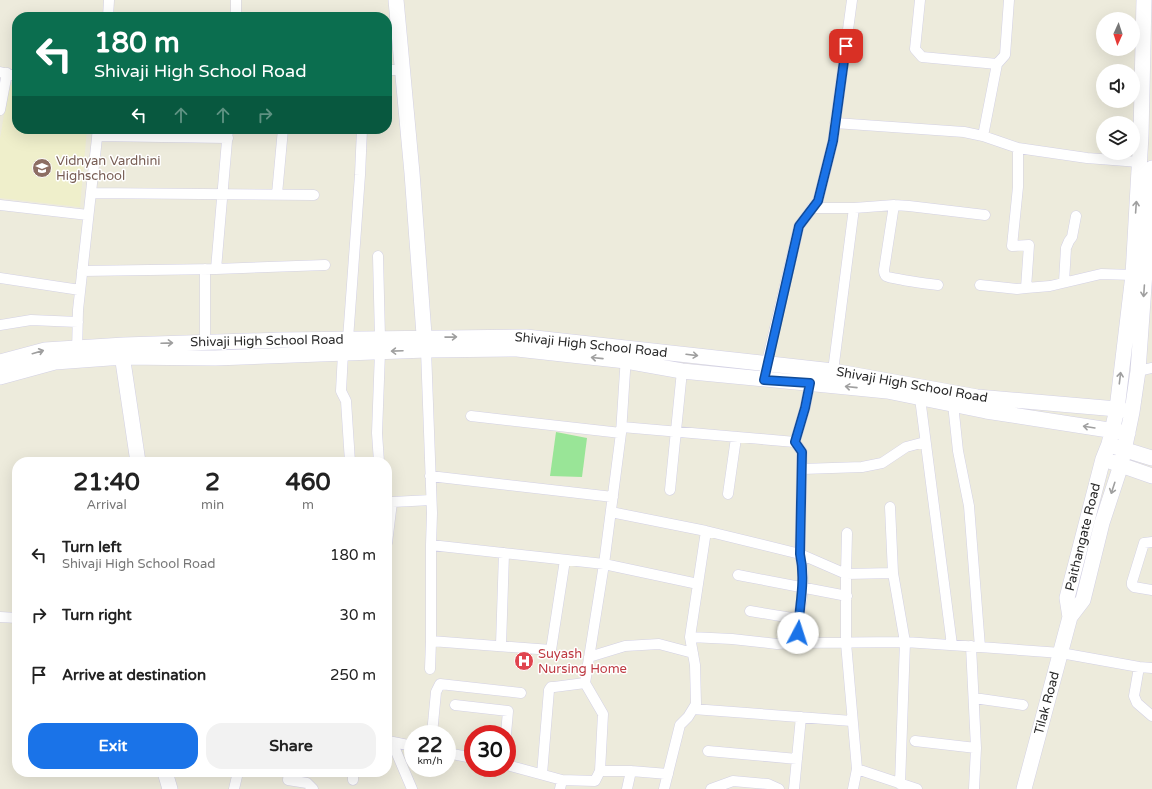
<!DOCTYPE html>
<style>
:root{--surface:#fff;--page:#f2f2f2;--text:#222;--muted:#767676;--accent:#1a73e8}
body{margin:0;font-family:"Varela Round",sans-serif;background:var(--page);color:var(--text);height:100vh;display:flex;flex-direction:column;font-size:15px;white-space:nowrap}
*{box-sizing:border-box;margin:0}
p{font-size:13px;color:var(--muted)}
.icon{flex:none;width:22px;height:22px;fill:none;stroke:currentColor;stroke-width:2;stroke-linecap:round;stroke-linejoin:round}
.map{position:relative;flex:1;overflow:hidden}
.panel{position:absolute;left:12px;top:457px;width:380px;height:320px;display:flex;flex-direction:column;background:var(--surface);border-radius:16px;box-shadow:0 4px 16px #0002}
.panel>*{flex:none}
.hud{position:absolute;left:12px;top:12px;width:380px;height:122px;border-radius:16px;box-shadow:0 4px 16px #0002;background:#0b6e4f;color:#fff;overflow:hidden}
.needle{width:26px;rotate:183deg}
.tools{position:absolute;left:1096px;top:12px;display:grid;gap:8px}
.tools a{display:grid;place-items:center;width:44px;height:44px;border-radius:50%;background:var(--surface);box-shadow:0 4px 16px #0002;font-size:20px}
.speed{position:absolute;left:404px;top:725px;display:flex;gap:8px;font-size:20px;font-weight:700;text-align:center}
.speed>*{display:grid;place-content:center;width:52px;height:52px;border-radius:50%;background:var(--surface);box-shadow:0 4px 16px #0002;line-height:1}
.speed small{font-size:10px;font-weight:400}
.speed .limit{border:6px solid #d22;background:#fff;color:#111}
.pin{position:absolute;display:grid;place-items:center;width:34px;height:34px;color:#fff;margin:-17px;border-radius:8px;box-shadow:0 2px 6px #0006}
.me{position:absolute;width:44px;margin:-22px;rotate:5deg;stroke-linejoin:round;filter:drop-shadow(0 0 3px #0008)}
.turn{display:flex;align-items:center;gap:14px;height:84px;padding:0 16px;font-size:18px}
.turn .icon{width:52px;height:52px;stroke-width:2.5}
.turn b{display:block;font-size:28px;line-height:34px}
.lanes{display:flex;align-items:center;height:38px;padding:0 16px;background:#0003;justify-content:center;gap:20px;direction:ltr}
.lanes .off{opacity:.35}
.eta{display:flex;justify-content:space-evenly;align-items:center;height:68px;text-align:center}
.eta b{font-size:24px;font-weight:800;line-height:28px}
.cta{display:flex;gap:8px;margin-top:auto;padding:8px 16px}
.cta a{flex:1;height:46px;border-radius:16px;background:var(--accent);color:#fff;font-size:16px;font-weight:800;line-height:46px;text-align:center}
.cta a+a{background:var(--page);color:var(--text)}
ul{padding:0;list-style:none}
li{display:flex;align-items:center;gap:12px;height:60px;padding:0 16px}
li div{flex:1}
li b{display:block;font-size:15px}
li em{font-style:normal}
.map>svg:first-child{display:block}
</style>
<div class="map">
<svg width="1152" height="789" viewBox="0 0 1152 789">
<rect width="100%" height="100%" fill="#edebdc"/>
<path fill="#efefcb" d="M 9,85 L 17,86 L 17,129 L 87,129 L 80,207 L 0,198 L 0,139 Z"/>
<path fill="#99e597" d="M 556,432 L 587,438 L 582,477 L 550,476 Z"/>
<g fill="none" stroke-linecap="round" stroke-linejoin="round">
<g stroke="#d3d1e4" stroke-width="11">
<path id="street" d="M 920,0 L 915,49 L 922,57 L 997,64
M 108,17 L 109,0
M 236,17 L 236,0
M 387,70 L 402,70
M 0,72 L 17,76
M 0,110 L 7,73
M 835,123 L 964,132 L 983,136 L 1018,148 L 1087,158 L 1139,162
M 97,136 L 228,138
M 983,136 L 997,64 L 1005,55 L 1009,0
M 1018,148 L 1018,187 L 1012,246 L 1029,245 L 1026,288 L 1050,286 L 1101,274 L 1133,275
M 91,193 L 314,195
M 277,194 L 283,129
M 0,205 L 88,215
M 894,205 L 884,270 C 884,272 884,274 886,276 C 892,279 929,284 938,285
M 812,208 L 854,208 L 894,205 L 909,206 L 985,215
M 378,256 L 380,338
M 216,269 L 228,129
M 82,271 L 216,269 L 325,265
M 0,278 L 80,290
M 1064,282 L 1066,248 L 1069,241 L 1072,237 L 1076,216
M 980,285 L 1017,289 L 1026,288
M 0,325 L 31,320 L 78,322
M 348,339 L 360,175 L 362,129
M 205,342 L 205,269
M 426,350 L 432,513 L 431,545 L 431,641 L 430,669
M 77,353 L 78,310 L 98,129
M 343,353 L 341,391 L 346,401 L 350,462
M 765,370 L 799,226 L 818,201 L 833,141 L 852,0
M 833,371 L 854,208
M 1138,371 L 1152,368
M 920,398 L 952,645
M 953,404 L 958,451 L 969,506 L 980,647
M 471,416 L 621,433
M 622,427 L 795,442
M 379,462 L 377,433 L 380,352
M 802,469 L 862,467 L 882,463 L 906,447 L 925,442
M 430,476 L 613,497
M 670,490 L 682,371
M 728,494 L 736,438
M 387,502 L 392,502 L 387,543
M 392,502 L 431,500
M 890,507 L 893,573 L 905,642 L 900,784
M 611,512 L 706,531 L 800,554 L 846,574 L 846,643 L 857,769 L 853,789
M 847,533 L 846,574 L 893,573
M 1152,542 L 1144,543 L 1132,582 L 1132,585 L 1134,587 L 1152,590
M 431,545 L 604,564 L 698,584
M 738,575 L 847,596
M 750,611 L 798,619 L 797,643
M 0,617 L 17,618
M 798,619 C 803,598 805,575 800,554 L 802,452 L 795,442 L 805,408 L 810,383 L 813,379
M 690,637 L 732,639 L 777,644 L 791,643 L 905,642 L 980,647 L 1061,653 L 1139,667 L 1152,668
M 431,641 L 551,650 L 565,560
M 501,645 L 504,553
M 971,646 L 976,748 L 974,789
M 589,657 L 625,646 L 659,644 L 693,653
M 1139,667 L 1134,696 L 1137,703 L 1152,716
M 974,698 L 1023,705
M 455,705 L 508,711 L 506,734
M 693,709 L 852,721
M 432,734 L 436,692 L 440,684 L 521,693
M 388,741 L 413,746
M 915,741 L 976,748
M 392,742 L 412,789
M 708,751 L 797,759
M 447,753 L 473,758
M 507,765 L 562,780
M 857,769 L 917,789
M 600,771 L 631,771 L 668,774
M 289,772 L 288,780 L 307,783 L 313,789
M 353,772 L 353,780
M 542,774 L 549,690 L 551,687 L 554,687 L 585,683
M 234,789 L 238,772
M 560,789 L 562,780 L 595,781 L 600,771 L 603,714 L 585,683 L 604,564 L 621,433 L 626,356
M 627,789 L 631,771
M 664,789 L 680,725 L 688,717 L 696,704 L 695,665 L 690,637 L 706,531
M 711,789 L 733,781 L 768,784 L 779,789
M 794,789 L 801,717"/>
</g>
<g stroke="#d3d1e4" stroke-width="16">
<path id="secondary" d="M 396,0 L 412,173 L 425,348
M 121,348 L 138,462
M 0,362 L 45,350 L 124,345 L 282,340 L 526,337 L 833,371 L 977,397 L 1117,409 L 1132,412
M 0,377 L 55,362 L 123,357 L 215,358 L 426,350 L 517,349 L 626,361 L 682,371 L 887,391 L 986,411 L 1128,433
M 1116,447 L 1152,458
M 1112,462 L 1152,476
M 1070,617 L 1067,598 L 1103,459 L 1109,444 L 1117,409 L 1133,275 L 1141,135 L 1144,0
M 165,772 L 170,789
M 1024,789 L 1070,617 L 1083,600 L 1102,523 L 1121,465 L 1132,412 L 1138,371 L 1145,272 L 1146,229 L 1152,168"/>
</g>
<use href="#street" stroke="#fff" stroke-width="10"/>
<use href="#secondary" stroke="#fff" stroke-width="15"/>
</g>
<defs><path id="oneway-shaft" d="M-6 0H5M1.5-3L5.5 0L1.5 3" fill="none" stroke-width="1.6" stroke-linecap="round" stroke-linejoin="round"/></defs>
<g stroke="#9f9f9f">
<use href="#oneway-shaft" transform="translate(1136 207) rotate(-86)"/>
<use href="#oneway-shaft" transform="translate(1144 291) rotate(94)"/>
<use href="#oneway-shaft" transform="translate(451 337) rotate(-1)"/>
<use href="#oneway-shaft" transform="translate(167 343) rotate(-2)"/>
<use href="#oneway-shaft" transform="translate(397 351) rotate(178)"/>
<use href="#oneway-shaft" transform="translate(38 352) rotate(-16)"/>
<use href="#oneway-shaft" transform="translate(692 355) rotate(7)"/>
<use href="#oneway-shaft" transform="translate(597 358) rotate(-174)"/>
<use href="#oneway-shaft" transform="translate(1120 378) rotate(-83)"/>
<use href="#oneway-shaft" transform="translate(851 387) rotate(-174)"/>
<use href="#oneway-shaft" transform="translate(1089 427) rotate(-171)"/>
<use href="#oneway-shaft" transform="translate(1113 488) rotate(108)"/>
</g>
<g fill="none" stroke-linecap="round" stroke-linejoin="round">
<g stroke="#114b97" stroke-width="10">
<path id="route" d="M 798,633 C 799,606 806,581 800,554 L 802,452 L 795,442 L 805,408 L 810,383 L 764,380 L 799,226 L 818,201 L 833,141 L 846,46"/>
</g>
<use href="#route" stroke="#1a73e8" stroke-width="7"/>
</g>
<defs>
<g id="school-disc" transform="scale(1)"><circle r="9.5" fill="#8d6e63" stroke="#fff"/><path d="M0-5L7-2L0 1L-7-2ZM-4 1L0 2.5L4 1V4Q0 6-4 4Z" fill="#fff"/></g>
<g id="hospital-disc" transform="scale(1)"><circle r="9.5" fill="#e0444e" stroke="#fff"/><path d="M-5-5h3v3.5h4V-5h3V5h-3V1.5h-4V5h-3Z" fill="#fff"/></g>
</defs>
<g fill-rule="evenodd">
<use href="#school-disc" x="42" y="168"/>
<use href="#hospital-disc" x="524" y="661"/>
</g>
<g text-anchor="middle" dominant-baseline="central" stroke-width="3" stroke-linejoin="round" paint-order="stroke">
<g font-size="13" fill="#785e54" stroke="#fff" text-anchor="start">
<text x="56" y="161">Vidnyan Vardhini<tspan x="56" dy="15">Highschool</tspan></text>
</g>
<g font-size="13" fill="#2a2a2a" stroke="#fff">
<text transform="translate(267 341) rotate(-1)">Shivaji High School Road</text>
<text transform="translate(591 345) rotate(6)">Shivaji High School Road</text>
<text transform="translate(912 385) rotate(10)">Shivaji High School Road</text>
<text transform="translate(1083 537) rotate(-76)">Paithangate Road</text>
<text transform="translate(1047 703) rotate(-75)">Tilak Road</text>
</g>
<g font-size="13" fill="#be3a42" stroke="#fff" text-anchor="start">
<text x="538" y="654">Suyash<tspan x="538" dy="15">Nursing Home</tspan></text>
</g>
</g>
</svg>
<div class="tools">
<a><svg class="needle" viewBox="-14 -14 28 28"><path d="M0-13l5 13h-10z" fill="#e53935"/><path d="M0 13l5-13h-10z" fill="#767676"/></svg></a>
<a><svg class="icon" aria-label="sound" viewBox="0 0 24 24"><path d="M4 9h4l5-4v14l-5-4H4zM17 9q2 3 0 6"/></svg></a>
<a><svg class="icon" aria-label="layers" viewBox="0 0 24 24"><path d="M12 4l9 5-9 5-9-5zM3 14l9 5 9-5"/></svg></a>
</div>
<div class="speed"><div>22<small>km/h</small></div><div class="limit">30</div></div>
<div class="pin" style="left:846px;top:46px;background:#d93025"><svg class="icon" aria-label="arrive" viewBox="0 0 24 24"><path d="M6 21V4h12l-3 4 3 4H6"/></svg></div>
<svg class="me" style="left:798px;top:633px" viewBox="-20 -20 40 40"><circle r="19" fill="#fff"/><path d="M0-13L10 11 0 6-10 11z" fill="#1a73e8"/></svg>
<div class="hud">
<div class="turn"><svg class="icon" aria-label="left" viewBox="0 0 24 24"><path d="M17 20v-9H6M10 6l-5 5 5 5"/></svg><div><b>180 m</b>Shivaji High School Road</div></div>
<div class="lanes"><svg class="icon" aria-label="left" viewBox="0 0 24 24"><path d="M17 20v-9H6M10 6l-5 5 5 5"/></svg><svg class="icon off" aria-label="ahead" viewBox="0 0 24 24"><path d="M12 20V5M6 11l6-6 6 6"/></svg><svg class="icon off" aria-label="ahead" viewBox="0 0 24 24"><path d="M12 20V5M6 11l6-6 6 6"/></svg><svg class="icon off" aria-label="right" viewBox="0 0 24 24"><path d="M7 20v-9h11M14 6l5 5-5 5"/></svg></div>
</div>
<section class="panel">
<div class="eta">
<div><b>21:40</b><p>Arrival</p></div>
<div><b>2</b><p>min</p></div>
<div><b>460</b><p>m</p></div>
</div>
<ul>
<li><svg class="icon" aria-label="left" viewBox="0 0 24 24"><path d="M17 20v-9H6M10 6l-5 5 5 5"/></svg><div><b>Turn left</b><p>Shivaji High School Road</p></div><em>180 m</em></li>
<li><svg class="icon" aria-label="right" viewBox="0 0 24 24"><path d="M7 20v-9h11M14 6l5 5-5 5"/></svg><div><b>Turn right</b></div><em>30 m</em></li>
<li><svg class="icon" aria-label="arrive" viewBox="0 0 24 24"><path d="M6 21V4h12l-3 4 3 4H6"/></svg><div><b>Arrive at destination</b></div><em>250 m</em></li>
</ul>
<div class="cta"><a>Exit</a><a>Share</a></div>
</section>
</div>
